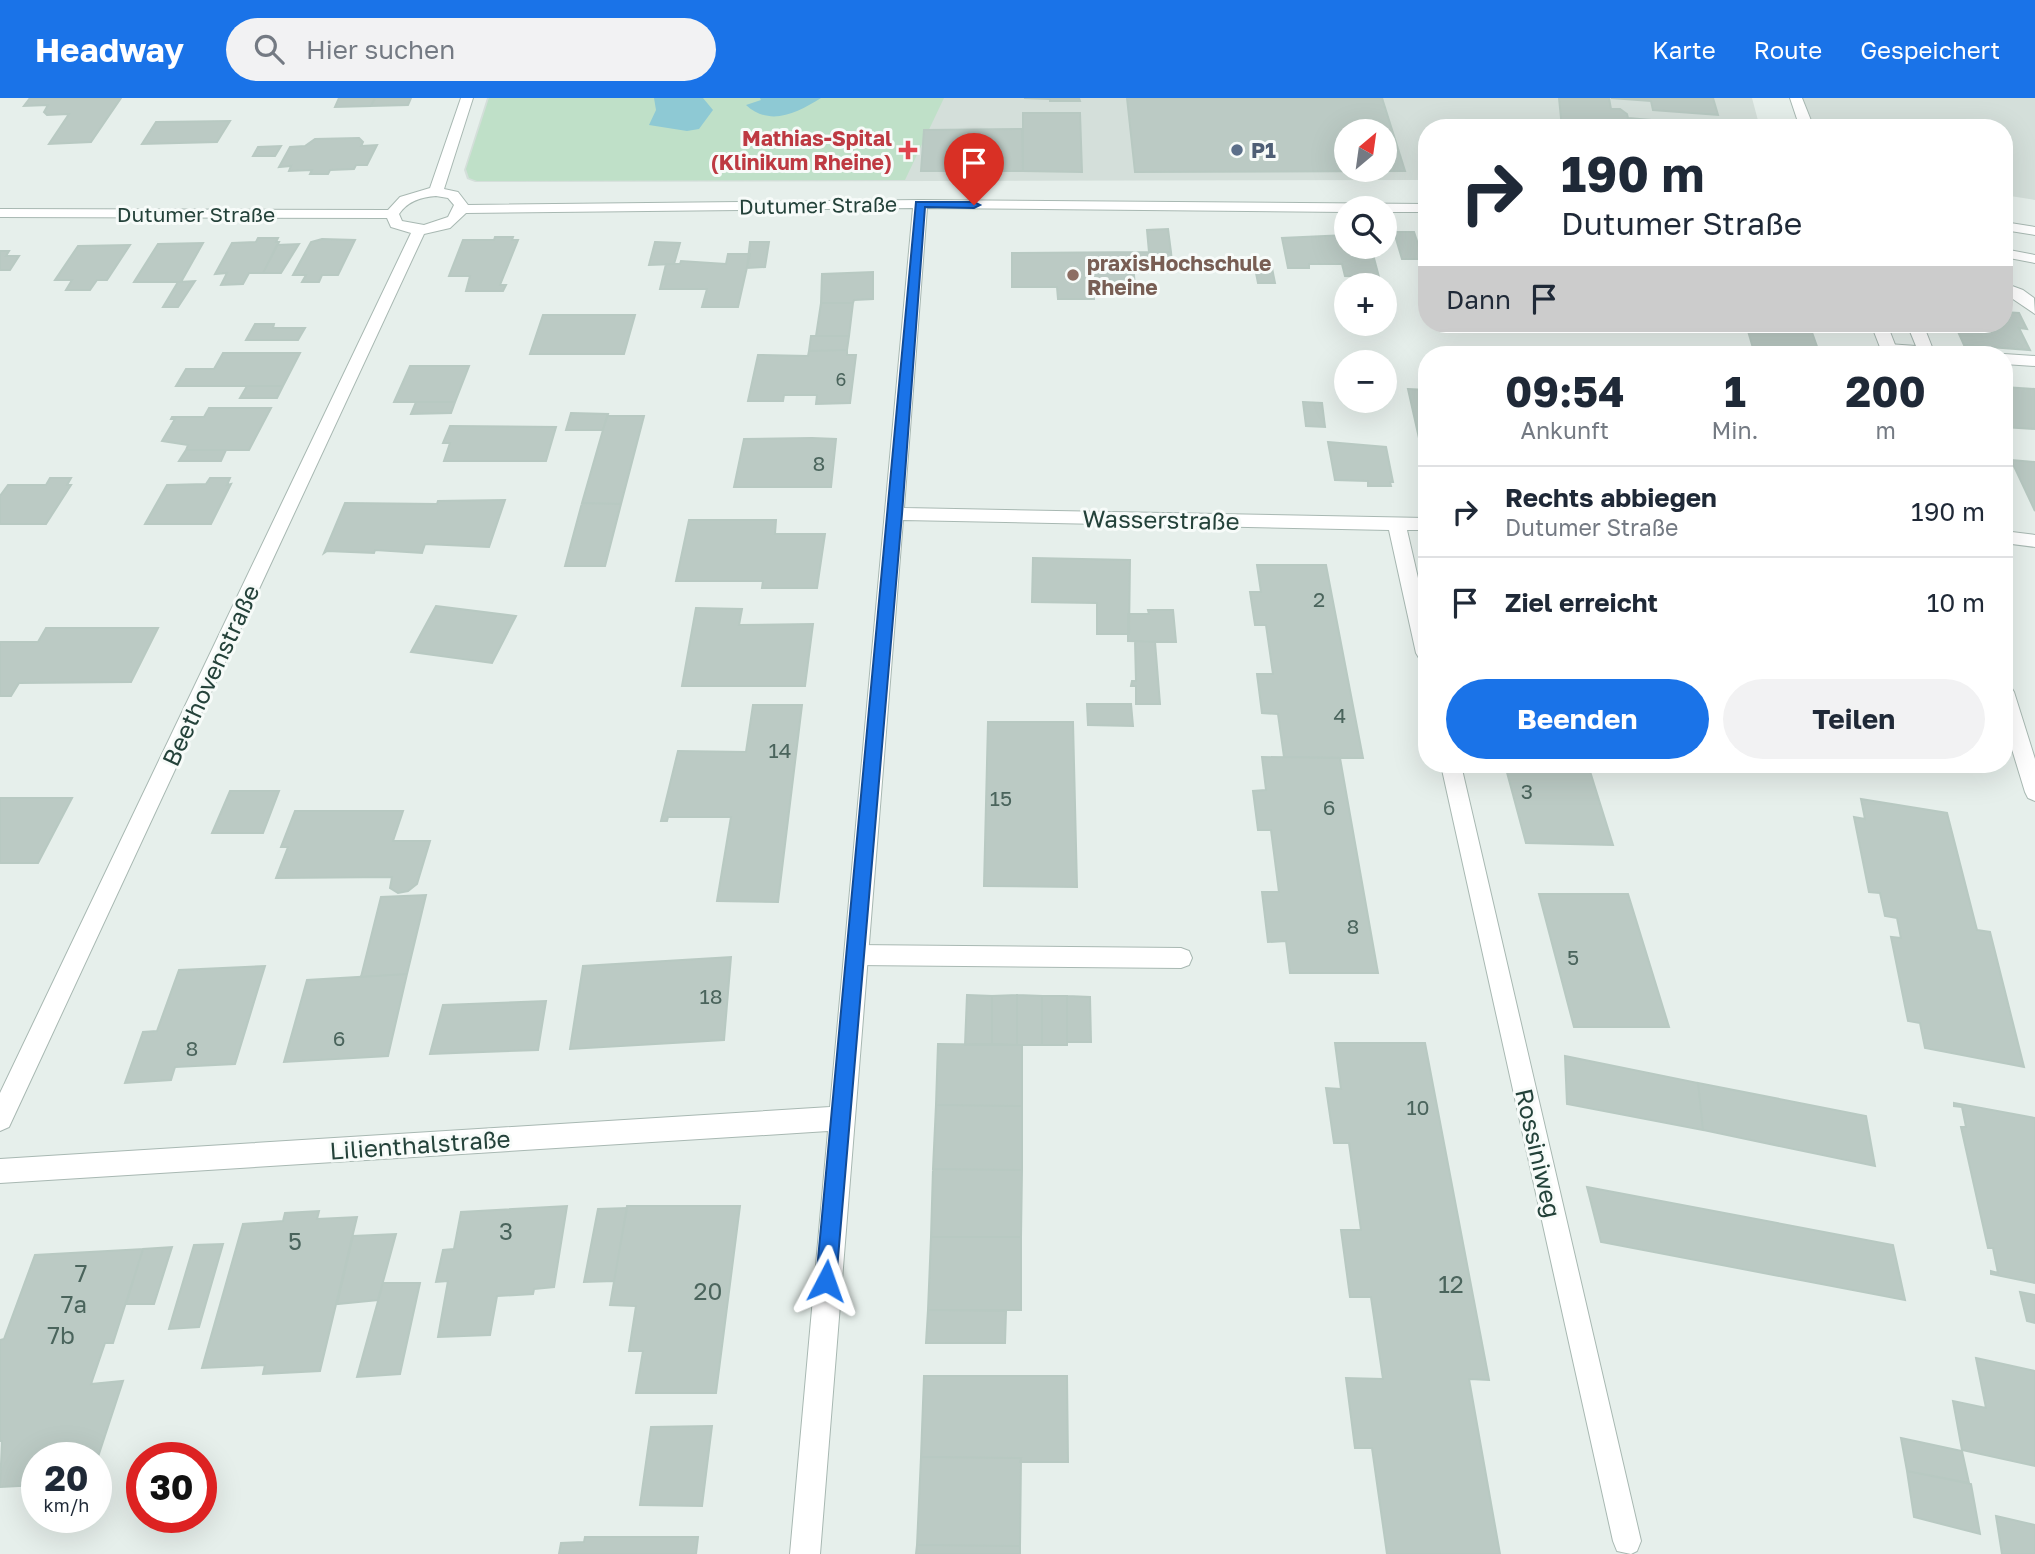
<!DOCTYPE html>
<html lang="de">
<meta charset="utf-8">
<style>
:root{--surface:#fff;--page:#f2f2f3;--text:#1f2937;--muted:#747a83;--line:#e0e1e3;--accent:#1a73e8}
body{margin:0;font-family:"Golos Text",sans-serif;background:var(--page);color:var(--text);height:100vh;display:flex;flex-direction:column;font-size:26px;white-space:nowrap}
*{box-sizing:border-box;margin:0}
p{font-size:23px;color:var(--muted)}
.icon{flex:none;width:38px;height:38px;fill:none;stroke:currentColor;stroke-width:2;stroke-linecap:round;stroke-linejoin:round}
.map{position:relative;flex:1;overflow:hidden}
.panel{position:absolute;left:1418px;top:248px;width:595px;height:427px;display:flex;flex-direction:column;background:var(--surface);border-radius:28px;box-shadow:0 7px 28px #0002}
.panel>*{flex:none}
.top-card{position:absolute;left:1418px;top:21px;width:595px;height:214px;border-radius:28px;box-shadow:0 7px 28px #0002;background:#fff;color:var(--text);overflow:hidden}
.needle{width:46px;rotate:29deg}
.tools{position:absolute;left:1334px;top:21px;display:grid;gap:14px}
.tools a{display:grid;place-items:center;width:63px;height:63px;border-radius:50%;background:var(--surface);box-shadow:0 7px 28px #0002;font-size:35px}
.speed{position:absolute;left:21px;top:1344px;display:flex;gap:14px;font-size:35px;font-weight:700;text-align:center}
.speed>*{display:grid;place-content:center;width:91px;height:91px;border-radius:50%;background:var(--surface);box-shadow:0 7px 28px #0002;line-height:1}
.speed small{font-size:18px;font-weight:400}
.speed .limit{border:10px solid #d22;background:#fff;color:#111}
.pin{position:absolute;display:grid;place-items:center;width:60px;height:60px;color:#fff;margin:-72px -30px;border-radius:50% 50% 50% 0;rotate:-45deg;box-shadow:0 0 7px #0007}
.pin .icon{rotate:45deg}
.me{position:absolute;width:77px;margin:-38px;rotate:4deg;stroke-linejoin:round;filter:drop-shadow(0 0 5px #0008)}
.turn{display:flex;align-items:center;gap:24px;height:147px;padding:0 28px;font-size:32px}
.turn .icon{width:91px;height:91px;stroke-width:2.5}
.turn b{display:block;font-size:49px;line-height:60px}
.then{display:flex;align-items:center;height:66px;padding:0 28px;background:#0003;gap:14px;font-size:26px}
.eta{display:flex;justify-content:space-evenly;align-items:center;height:119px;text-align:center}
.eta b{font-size:42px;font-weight:700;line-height:49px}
.button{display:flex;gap:14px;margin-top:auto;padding:14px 28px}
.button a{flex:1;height:80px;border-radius:42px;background:var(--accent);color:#fff;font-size:28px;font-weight:700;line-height:80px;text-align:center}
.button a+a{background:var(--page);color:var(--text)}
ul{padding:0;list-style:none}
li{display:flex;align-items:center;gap:21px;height:91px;padding:0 28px;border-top:2px solid var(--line)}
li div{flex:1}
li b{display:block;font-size:26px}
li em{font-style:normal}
header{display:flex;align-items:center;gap:42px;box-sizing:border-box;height:98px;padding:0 35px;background:var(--accent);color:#fff}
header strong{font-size:33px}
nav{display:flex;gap:38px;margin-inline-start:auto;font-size:24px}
.search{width:490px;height:63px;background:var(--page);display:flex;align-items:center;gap:18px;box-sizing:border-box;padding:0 24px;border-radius:38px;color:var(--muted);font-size:26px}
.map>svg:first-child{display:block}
</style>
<header>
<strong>Headway</strong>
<div class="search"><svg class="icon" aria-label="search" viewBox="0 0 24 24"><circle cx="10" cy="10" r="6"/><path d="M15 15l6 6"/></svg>Hier suchen</div>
<nav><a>Karte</a><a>Route</a><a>Gespeichert</a></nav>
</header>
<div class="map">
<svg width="2035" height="1456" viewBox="0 0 2035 1456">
<rect width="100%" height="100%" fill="#e6efeb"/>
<path fill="#d4dfda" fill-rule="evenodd" d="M 487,0 L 1752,0 L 1760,30 L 1426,30 L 1426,82 L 475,84 L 467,81 L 464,72 ZM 1346,33 L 1384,33 L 1384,72 L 1346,72 Z
M 1796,0 L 2035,0 L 2035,102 L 2004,97 L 2004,30 L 1807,30 Z"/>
<path fill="#bfe0c8" d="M 489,0 L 944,0 L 905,82 L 477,83 L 469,80 L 466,71 Z"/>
<path fill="#8ec9d4" d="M 654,0 L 703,0 L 713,12 L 699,31 L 687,33 L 649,27 L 656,12 Z
M 760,0 L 821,0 C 797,15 770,29 746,7 L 761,2 Z"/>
<path fill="#bbcac4" stroke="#b8c9c2" stroke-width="2" fill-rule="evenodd" d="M 30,0 L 121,0 L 91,44 L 49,46 L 69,16 L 47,17 L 44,14 L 48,7 L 24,8 Z
M 339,0 L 375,0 L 371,8 L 335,9 Z
M 375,0 L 411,0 L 408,7 L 371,8 Z
M 1079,0 L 1080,3 L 1050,3 L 1050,1 L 1024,0 Z
M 1127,0 L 1382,0 L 1405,73 L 1135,74 ZM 1346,33 L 1384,33 L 1384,72 L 1346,72 Z
M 1559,0 L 1609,0 L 1611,11 L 1620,11 L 1627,16 L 1628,20 L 1686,25 L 1687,30 L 1562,30 Z
M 1611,0 L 1713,0 L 1718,17 L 1653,12 L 1651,3 Z
M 1023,15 L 1080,15 L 1082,74 L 1023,73 Z
M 230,23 L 217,44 L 142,46 L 156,24 Z
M 1022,31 L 1023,73 L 921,73 L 924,32 Z
M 359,40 L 363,44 L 361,48 L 377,47 L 367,67 L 356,67 L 354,71 L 330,72 L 328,76 L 310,76 L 312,72 L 289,73 L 291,68 L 279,69 L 290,49 L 305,48 L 315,41 Z
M 281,48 L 275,58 L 253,58 L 258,49 Z
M 1168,131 L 1171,154 L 1149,154 L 1147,132 Z
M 1394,134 L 1414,134 L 1423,161 L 1402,161 Z
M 1346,137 L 1346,149 L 1371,149 L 1379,179 L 1345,178 L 1342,166 L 1309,166 L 1309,170 L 1288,170 L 1282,140 Z
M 495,139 L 513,139 L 512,142 L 518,142 L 500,187 L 506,187 L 503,193 L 466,193 L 470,178 L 449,178 L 463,142 L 494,142 Z
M 258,140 L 278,140 L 276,144 L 279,144 L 263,175 L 249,175 L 243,186 L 221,187 L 227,175 L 215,176 L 232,145 L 256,144 Z
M 322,141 L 355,142 L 338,177 L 322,177 L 319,184 L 302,184 L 306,177 L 293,177 L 311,144 Z
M 655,144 L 680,145 L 674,166 L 649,167 Z
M 750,144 L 769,144 L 765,169 L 747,170 Z
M 203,145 L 181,184 L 134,184 L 158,146 Z
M 299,146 L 281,175 L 263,175 L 277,147 Z
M 130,147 L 107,182 L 97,182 L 90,192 L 66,192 L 72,182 L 55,182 L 78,148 Z
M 0,153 L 9,153 L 6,158 L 19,158 L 10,172 L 0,172 Z
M 1149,154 L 1171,154 L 1172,165 L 1133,165 L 1135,189 L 1093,189 L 1094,201 L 1058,201 L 1057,189 L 1012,189 L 1012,155 Z
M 728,156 L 750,156 L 738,209 L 702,209 L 707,191 L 660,191 L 666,166 L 680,166 L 681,163 L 726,166 Z
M 1255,170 L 1272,170 L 1275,185 L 1258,185 Z
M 873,174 L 873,201 L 854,202 L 853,205 L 821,205 L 822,176 Z
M 195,183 L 178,209 L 163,209 L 178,184 Z
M 821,205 L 853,205 L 849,238 L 816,238 Z
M 2004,214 L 2019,215 L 2027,231 L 2019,230 L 2030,252 L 1964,247 L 1956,229 L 1946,226 L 2004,226 Z
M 543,217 L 635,217 L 624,256 L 530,256 Z
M 255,226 L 274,226 L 273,230 L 305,230 L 298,242 L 246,242 Z
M 1746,226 L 1809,226 L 1820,257 L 1755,257 Z
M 811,238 L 849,238 L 847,252 L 809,253 Z
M 1463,250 L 1518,251 L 1520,257 L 1465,257 Z
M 1554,251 L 1628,252 L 1630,257 L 1556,257 Z
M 847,252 L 847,257 L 856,257 L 850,305 L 816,306 L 817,297 L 784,297 L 783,303 L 748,303 L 758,257 L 808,258 L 809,253 Z
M 223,255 L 300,255 L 283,288 L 176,288 L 186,271 L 214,271 Z
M 410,268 L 469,268 L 455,304 L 394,304 Z
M 247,288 L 283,288 L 277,300 L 240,300 Z
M 2004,289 L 2035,291 L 2035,331 L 2004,329 Z
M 1408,291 L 1426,292 L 1426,349 L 1421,349 Z
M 416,304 L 455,304 L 451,315 L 411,316 Z
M 1303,304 L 1322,305 L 1325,329 L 1306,328 Z
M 209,310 L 271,310 L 249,352 L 186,352 L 188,347 L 162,343 L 175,321 L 171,321 L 172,319 L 204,319 Z
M 571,315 L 608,316 L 603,332 L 566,332 Z
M 607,318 L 644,318 L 621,406 L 582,405 Z
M 450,328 L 556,329 L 546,363 L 444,363 L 450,345 L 443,345 Z
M 812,340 L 836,341 L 831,389 L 734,389 L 744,341 Z
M 1328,344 L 1386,349 L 1393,384 L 1390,384 L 1391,388 L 1368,388 L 1368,383 L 1335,382 Z
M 186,352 L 226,352 L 221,363 L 179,363 Z
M 2011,362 L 2035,364 L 2035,413 Z
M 50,380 L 71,380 L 67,387 L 71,387 L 46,426 L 0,426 L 0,398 L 8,387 L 46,387 Z
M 210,380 L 230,380 L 227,387 L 231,386 L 211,426 L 145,426 L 167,387 L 206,386 Z
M 505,402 L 489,449 L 425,446 L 422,455 L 375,452 L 374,455 L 327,453 L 324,455 L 345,405 L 437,406 L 438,403 Z
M 582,405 L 621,406 L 605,468 L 565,468 Z
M 689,422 L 776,422 L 775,436 L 825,436 L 817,490 L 762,490 L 763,483 L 676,483 Z
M 1033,460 L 1130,462 L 1129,536 L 1097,536 L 1097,505 L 1032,504 Z
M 1257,467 L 1326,467 L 1363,660 L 1284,659 L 1278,616 L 1262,615 L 1257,576 L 1273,576 L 1266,527 L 1255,527 L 1250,494 L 1261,494 Z
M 436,508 L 516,518 L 492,565 L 411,554 Z
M 696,510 L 742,511 L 739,527 L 813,526 L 805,588 L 682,588 Z
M 1148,512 L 1173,512 L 1176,544 L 1128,543 L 1128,516 L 1149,516 Z
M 46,530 L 158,530 L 131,584 L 19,585 L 11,598 L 0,598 L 0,544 L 38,544 Z
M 1135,543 L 1155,544 L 1160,606 L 1136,606 L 1136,588 L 1131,588 L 1132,583 L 1136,583 Z
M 1087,606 L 1131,606 L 1133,628 L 1088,627 Z
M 753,607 L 802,607 L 778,804 L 717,803 L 731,719 L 668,719 L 667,723 L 661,723 L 678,653 L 746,654 Z
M 988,624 L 1073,624 L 1077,789 L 984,788 Z
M 1262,659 L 1340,660 L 1378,875 L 1290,875 L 1286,843 L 1268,844 L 1262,794 L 1279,794 L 1271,732 L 1258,732 L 1253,693 L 1266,692 Z
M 1505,667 L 1588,667 L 1613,747 L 1526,745 Z
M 230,693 L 279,693 L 263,735 L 212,735 Z
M 0,700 L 72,700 L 38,765 L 0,765 Z
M 1861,701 L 1947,715 L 1977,832 L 1990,834 L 2024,969 L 1925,950 L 1920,925 L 1908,923 L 1891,839 L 1901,840 L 1897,820 L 1885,818 L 1880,795 L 1869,794 L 1854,719 L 1865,721 Z
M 295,713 L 403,713 L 393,743 L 430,743 L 417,786 L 408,793 L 398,795 L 390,790 L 392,779 L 276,780 L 288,749 L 281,749 Z
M 1539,796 L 1628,796 L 1669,929 L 1574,929 Z
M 426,797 L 407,876 L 361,879 L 381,799 Z
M 731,859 L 724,942 L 570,951 L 583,868 Z
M 265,868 L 235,966 L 175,969 L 171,982 L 125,985 L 143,934 L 157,933 L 179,872 Z
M 407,876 L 388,958 L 284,964 L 307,882 Z
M 967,897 L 992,898 L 992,946 L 965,947 Z
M 1017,897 L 1017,947 L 992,946 L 992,898 Z
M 1017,897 L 1042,898 L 1042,947 L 1017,947 Z
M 1042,898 L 1067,898 L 1067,947 L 1042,947 Z
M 1067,898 L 1090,899 L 1091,944 L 1067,944 Z
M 546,903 L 538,952 L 430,956 L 443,907 Z
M 1335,945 L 1425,945 L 1489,1282 L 1469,1281 L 1500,1456 L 1387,1456 L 1372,1350 L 1355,1350 L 1346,1280 L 1383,1281 L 1371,1199 L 1350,1199 L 1341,1132 L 1361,1132 L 1349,1045 L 1334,1045 L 1326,990 L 1341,991 Z
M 938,946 L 1022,947 L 1022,1008 L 936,1007 Z
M 1565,958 L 1698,985 L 1703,1032 L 1567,1006 Z
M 1698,985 L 1866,1018 L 1875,1068 L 1703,1032 Z
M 1954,1005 L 2035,1020 L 2035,1185 L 1991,1176 L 1991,1173 L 1998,1175 L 1993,1150 L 1988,1150 L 1961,1029 L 1966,1029 L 1962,1009 L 1954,1008 Z
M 936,1007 L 1022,1008 L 1022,1072 L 933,1071 Z
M 933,1071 L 1022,1072 L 1021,1139 L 931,1139 Z
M 1587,1089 L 1893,1147 L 1905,1202 L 1601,1144 Z
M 567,1108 L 554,1189 L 534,1191 L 533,1196 L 497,1198 L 490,1237 L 438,1239 L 448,1183 L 436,1184 L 443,1152 L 454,1151 L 461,1114 Z
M 627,1108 L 740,1108 L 716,1295 L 636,1295 L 643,1253 L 629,1253 L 636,1208 L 610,1207 Z
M 627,1110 L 614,1183 L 584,1184 L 598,1111 Z
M 319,1113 L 317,1121 L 357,1119 L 320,1273 L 263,1276 L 265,1267 L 202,1270 L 243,1126 L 283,1123 L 285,1115 Z
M 396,1136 L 378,1202 L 337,1206 L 353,1138 Z
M 931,1139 L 1021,1139 L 1021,1212 L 928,1212 Z
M 223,1146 L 199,1229 L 169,1231 L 194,1147 Z
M 172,1149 L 154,1206 L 126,1206 L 143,1151 Z
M 143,1151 L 113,1245 L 105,1245 L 91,1286 L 123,1283 L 96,1365 L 96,1360 L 37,1360 L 37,1387 L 0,1389 L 2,1343 L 0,1343 L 0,1242 L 4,1241 L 35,1157 Z
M 383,1185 L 420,1185 L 400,1276 L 357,1279 Z
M 2020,1194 L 2035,1197 L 2035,1225 L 2027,1223 Z
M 928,1212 L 1006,1213 L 1005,1245 L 926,1245 Z
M 1976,1260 L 2035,1273 L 2035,1368 L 1962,1352 L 1953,1303 L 1986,1310 Z
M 924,1278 L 1067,1278 L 1068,1364 L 1020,1364 L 1021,1360 L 921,1359 Z
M 712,1328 L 702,1408 L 640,1407 L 651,1329 Z
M 1901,1340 L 1962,1353 L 1969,1385 L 1907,1373 Z
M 921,1359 L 1021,1360 L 1020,1448 L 917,1447 Z
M 1907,1373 L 1971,1386 L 1980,1436 L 1914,1419 Z
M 1996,1418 L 2035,1427 L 2035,1456 L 2002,1456 Z
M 585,1439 L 698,1439 L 696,1456 L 559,1456 L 561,1445 L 584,1444 Z
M 917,1447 L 1020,1448 L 1020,1456 L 916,1456 Z"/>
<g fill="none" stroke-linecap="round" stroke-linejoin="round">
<g stroke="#a8b8b2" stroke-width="2">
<path id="lane" d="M 2004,151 L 2035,157 L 2035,165 L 2004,159 Z
M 2004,185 L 2023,192 L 2034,200 L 2035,216 L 2004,195 Z
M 1907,226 L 1923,226 L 1932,249 L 1964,252 L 1972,257 L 1903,257 L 1882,255 L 1880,251 L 1888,246 L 1916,248 Z
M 2004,256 L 2035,258 L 2035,268 L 2004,266 L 2004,257 L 1999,257 Z
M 855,847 L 1181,850 L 1189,853 L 1192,860 L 1189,867 L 1181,870 L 855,867 L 847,864 L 844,857 L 847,850 Z"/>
</g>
<g stroke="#a8b8b2" stroke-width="2">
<path id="street" d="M 461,0 L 473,0 L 444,91 L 458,94 L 468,107 L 920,102 L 1426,106 L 1426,114 L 1384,114 L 1384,110 L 1346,110 L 1346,114 L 927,110 L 904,410 L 1426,420 L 1426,432 L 1407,432 L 1426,515 L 1426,562 L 1419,560 L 1416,555 L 1389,432 L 903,422 L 820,1456 L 790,1456 L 828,1033 L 0,1085 L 0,1061 L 830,1009 L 913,110 L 466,115 L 450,130 L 424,136 L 9,1029 L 0,1033 L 0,995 L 411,135 L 391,129 L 387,120 L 0,119 L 0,111 L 388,112 L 400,99 L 430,90 ZM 436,98 L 448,100 L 454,107 L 448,119 L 424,127 L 402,123 L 399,116 C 408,103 421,99 436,98 Z
M 1790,0 L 1802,0 L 1814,30 L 1800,30 Z
M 2004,124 L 2035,129 L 2035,137 L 2004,132 Z
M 1871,226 L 1887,226 L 1899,257 L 1883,257 Z
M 2004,433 L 2035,437 L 2035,449 L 2004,445 Z
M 2004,586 L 2011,589 L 2014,594 L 2035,661 L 2035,703 L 2028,700 L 2025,694 L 2004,625 Z
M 1441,667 L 1461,667 L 1641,1443 L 1637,1453 L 1631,1456 L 1617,1453 L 1613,1443 Z"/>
</g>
<use href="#lane" fill="#fff" fill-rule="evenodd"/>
<use href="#street" fill="#fff" fill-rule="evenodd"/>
</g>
<path fill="#1a73e8" stroke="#114b97" stroke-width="2" d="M 916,104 L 974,104 L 980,107 L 974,110 L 925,109 L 902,416 L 836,1183 L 833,1190 L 826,1193 L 819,1190 L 816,1183 Z"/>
<path fill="#e0444e" stroke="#f7fbf9" stroke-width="2.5" d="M904.5 41.5h7v7h7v7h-7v7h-7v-7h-7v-7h7z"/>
<circle fill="#5c6f8a" stroke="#f7fbf9" stroke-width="2.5" cx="1237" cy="52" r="7"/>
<circle fill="#8d6e63" stroke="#f7fbf9" stroke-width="2.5" cx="1073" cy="177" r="7"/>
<g text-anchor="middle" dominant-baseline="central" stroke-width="6" stroke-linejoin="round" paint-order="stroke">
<g font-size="18" fill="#4a645c">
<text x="841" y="281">6</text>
</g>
<g font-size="21" font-weight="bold" fill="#be3a42" stroke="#f7fbf9" text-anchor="end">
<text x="892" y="40">Mathias-Spital<tspan x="892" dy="24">(Klinikum Rheine)</tspan></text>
</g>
<g font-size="21" font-weight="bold" fill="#4e5e75" stroke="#f7fbf9" text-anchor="start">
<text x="1251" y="52">P1</text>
</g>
<g font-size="21" fill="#24423a" stroke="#f7fbf9">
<text transform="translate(818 107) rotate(-1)">Dutumer Straße</text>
<text x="196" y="116">Dutumer Straße</text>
</g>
<g font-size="21" font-weight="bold" fill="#785e54" stroke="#f7fbf9" text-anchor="start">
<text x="1087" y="165">praxisHochschule<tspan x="1087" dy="24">Rheine</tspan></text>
</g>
<g font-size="21" fill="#4a645c">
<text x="819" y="365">8</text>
<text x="1319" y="501">2</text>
<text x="1340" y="617">4</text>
<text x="780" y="652">14</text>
<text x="1527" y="693">3</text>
<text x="1001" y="700">15</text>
<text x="1329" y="709">6</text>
<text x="1353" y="828">8</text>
<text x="1573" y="859">5</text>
<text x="711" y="898">18</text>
<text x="339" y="940">6</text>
<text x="192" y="950">8</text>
<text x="1418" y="1009">10</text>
</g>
<g font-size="24" fill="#24423a" stroke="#f7fbf9">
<text transform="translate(1161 421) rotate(1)">Wasserstraße</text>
<text transform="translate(210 577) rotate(-65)">Beethovenstraße</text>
<text transform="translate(420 1046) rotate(-4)">Lilienthalstraße</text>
<text transform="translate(1539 1055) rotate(77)">Rossiniweg</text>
</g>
<g font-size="24" fill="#4a645c">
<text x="506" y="1132">3</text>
<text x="295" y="1142">5</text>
<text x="81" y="1174">7</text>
<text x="1451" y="1185">12</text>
<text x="708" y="1192">20</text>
<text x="74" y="1205">7a</text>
<text x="61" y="1236">7b</text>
</g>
</g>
</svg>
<div class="tools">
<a><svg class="needle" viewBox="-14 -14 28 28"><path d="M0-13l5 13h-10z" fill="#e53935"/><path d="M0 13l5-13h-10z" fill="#747a83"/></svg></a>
<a><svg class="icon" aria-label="search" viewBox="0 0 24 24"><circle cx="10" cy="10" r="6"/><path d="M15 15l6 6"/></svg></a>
<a>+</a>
<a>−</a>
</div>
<div class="speed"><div>20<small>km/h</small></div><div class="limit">30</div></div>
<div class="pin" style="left:974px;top:107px;background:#d93025"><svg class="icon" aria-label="arrive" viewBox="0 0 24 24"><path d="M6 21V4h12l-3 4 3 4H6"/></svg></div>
<svg class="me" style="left:826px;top:1183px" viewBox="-20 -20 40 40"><path d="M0-17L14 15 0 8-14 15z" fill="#1a73e8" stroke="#fff" stroke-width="4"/></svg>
<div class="top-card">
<div class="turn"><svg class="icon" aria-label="right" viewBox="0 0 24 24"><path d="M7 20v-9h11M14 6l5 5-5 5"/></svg><div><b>190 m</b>Dutumer Straße</div></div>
<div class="then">Dann<svg class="icon" aria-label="arrive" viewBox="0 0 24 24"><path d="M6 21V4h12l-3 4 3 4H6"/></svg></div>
</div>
<section class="panel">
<div class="eta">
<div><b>09:54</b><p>Ankunft</p></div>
<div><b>1</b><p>Min.</p></div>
<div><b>200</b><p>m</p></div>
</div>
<ul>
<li><svg class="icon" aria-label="right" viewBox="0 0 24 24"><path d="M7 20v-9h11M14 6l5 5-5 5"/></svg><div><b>Rechts abbiegen</b><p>Dutumer Straße</p></div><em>190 m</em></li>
<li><svg class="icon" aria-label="arrive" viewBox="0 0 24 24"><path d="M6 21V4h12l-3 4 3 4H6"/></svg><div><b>Ziel erreicht</b></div><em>10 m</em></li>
</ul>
<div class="button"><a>Beenden</a><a>Teilen</a></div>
</section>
</div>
